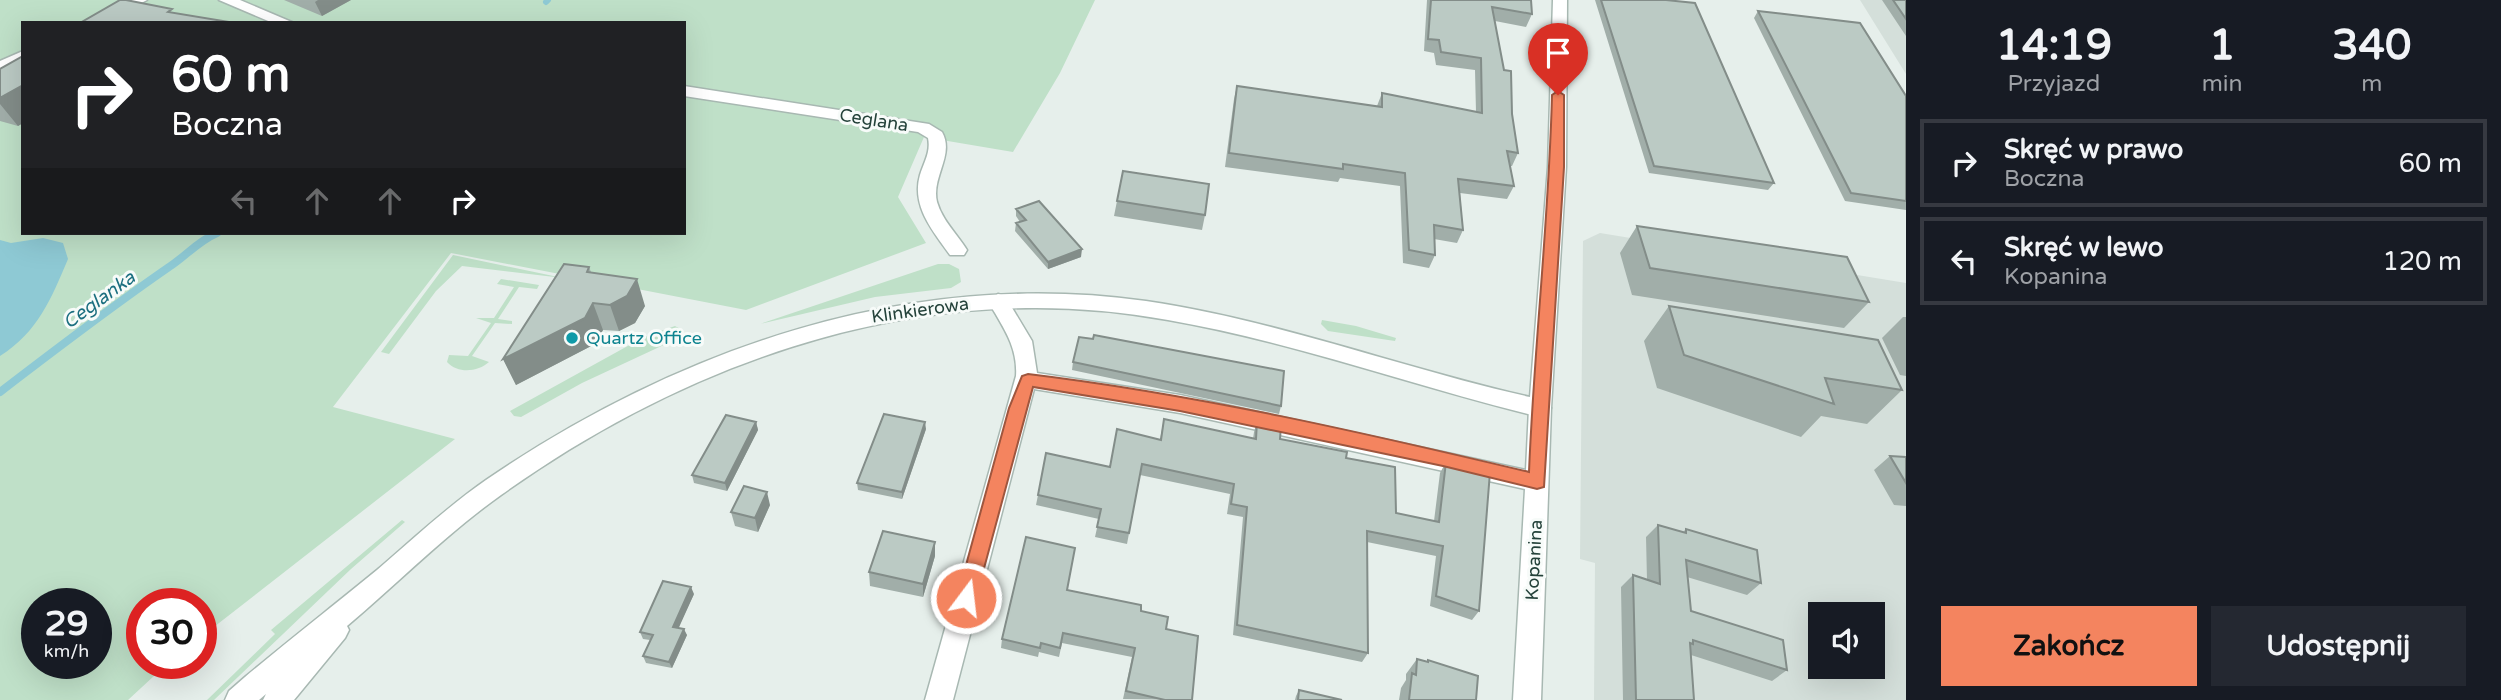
<!DOCTYPE html>
<html lang="pl">
<meta charset="utf-8">
<style>
:root{--surface:#171b24;--page:#242831;--text:#f1f3f6;--muted:#9ea1a6;--line:#363941;--accent:#f4845f}
body{margin:0;font-family:"Varela Round",sans-serif;background:var(--page);color:var(--text);height:100vh;display:flex;flex-direction:column;font-size:26px;white-space:nowrap}
*{box-sizing:border-box;margin:0}
p{font-size:23px;color:var(--muted)}
.icon{flex:none;width:38px;height:38px;fill:none;stroke:currentColor;stroke-width:2;stroke-linecap:round;stroke-linejoin:round}
.map{position:relative;flex:1;overflow:hidden}
.panel{display:flex;flex-direction:column;background:var(--surface);width:595px}
.panel>*{flex:none}
.banner{position:absolute;left:21px;top:21px;width:665px;height:214px;border-radius:0px;box-shadow:0 7px 28px #0002;background:#202124;color:#fff;overflow:hidden}
.fabs{position:absolute;left:1808px;top:602px;display:grid;gap:14px}
.fabs a{display:grid;place-items:center;width:77px;height:77px;border-radius:0px;background:var(--surface);box-shadow:0 7px 28px #0002;font-size:35px}
.speed{position:absolute;left:21px;top:588px;display:flex;gap:14px;font-size:35px;font-weight:700;text-align:center}
.speed>*{display:grid;place-content:center;width:91px;height:91px;border-radius:50%;background:var(--surface);box-shadow:0 7px 28px #0002;line-height:1}
.speed small{font-size:18px;font-weight:400}
.speed .limit{border:10px solid #d22;background:#fff;color:#111}
.pin{position:absolute;display:grid;place-items:center;width:60px;height:60px;color:#fff;margin:-72px -30px;border-radius:50% 50% 50% 0;rotate:-45deg;box-shadow:0 0 7px #0007}
.pin .icon{rotate:45deg}
.me{position:absolute;width:77px;margin:-38px;rotate:15deg;stroke-linejoin:round;filter:drop-shadow(0 0 5px #0008)}
.turn{display:flex;align-items:center;gap:24px;height:147px;padding:0 35px;font-size:32px}
.turn .icon{width:91px;height:91px;stroke-width:2.5}
.turn b{display:block;font-size:49px;line-height:60px}
.lanes{display:flex;align-items:center;height:66px;padding:0 35px;background:#0003;justify-content:center;gap:35px;direction:ltr}
.lanes .off{opacity:.35}
.eta{display:flex;justify-content:space-evenly;align-items:center;height:119px;text-align:center}
.eta b{font-size:42px;font-weight:800;line-height:49px}
.action{display:flex;gap:14px;margin-top:auto;padding:14px 35px}
.action a{flex:1;height:80px;border-radius:0px;background:var(--accent);color:#111;font-size:28px;font-weight:800;line-height:80px;text-align:center}
.action a+a{background:var(--page);color:var(--text)}
ul{padding:0;list-style:none}
li{display:flex;align-items:center;gap:21px;height:88px;margin:0 14px 10px;padding:0 21px;border:4px solid var(--line);border-radius:0px}
li div{flex:1}
li b{display:block;font-size:26px}
li em{font-style:normal}
main{display:flex;flex:1;min-height:0}
.map>svg:first-child{display:block}
</style>
<main>
<div class="map">
<svg width="1906" height="700" viewBox="0 0 1906 700">
<rect width="100%" height="100%" fill="#e6efeb"/>
<path fill="#d4dfda" fill-rule="evenodd" d="M 1860,0 L 1906,0 L 1906,74 Z
M 1600,233 L 1906,283 L 1906,700 L 1594,700 L 1595,563 L 1580,559 L 1583,241 ZM 1820,614 L 1872,614 L 1872,667 L 1820,667 Z"/>
<path fill="#bfe0c8" fill-rule="evenodd" d="M 0,0 L 1095,0 L 1060,73 L 1013,152 L 924,137 L 898,197 L 926,243 L 746,310 L 451,253 L 333,407 L 455,439 L 201,637 L 201,604 L 142,604 L 142,663 L 168,663 L 128,700 L 0,700 ZM 23,23 L 684,23 L 684,233 L 23,233 ZM 37,604 L 96,604 L 96,663 L 37,663 Z
M 453,255 L 563,278 L 462,266 L 436,291 L 389,354 L 381,352 Z
M 938,264 L 949,264 L 959,269 L 961,282 L 951,288 L 875,297 L 760,324 Z
M 501,279 L 539,285 L 537,289 L 519,287 L 498,319 L 512,321 L 512,324 L 495,323 L 472,356 L 489,362 C 478,372 458,374 447,362 L 449,355 L 468,356 L 491,323 L 476,318 L 494,318 L 514,287 L 497,284 Z
M 1322,320 L 1356,326 L 1396,338 L 1395,341 L 1328,331 L 1321,324 Z
M 675,326 L 682,330 L 683,336 L 582,383 L 521,417 L 514,416 L 510,411 L 644,337 Z
M 402,520 L 405,522 L 351,569 L 214,700 L 207,700 L 275,634 L 271,630 Z"/>
<path fill="#8ec9d4" d="M 43,238 L 63,243 L 68,259 C 51,299 38,332 0,356 L 0,240 L 11,243 Z"/>
<g fill="none" stroke-linecap="round" stroke-linejoin="round">
<path stroke="#8ec9d4" stroke-width="6" d="M 546,2 L 548,0"/>
<path stroke="#8ec9d4" stroke-width="8" d="M 0,392 C 56,349 111,307 169,267 C 186,256 198,241 217,233"/>
<g stroke="#a8b8b2" stroke-width="3">
<path id="minor" d="M 128,0 L 147,0 L 103,23 L 83,23 Z
M 219,0 L 240,0 L 294,23 L 273,23 Z
M 23,51 L 23,62 L 0,72 L 0,61 Z
M 684,86 L 929,124 L 942,132 C 955,155 931,177 937,202 C 942,220 957,234 967,250 L 964,255 L 950,255 C 933,231 911,206 920,175 C 924,162 931,152 928,138 L 918,132 L 684,96 Z
M 998,294 L 1005,296 L 1032,341 L 1037,373 L 1180,395 L 1526,470 L 1529,408 L 1532,402 L 1540,399 L 1548,402 L 1551,408 L 1541,700 L 1513,700 L 1525,489 L 1180,413 L 1034,389 L 953,700 L 925,700 L 1016,376 C 1018,346 1002,326 988,301 Z"/>
</g>
<g stroke="#a8b8b2" stroke-width="3">
<path id="tertiary" d="M 1553,0 L 1567,0 L 1566,167 L 1551,408 L 1548,414 L 1540,417 C 1416,387 1294,342 1168,320 C 929,276 694,357 501,495 C 446,534 398,583 347,626 L 349,630 L 345,638 L 294,700 L 263,700 L 266,694 L 259,700 L 225,700 L 229,691 L 245,677 C 288,641 333,606 377,570 C 412,540 447,507 486,480 C 680,348 909,268 1146,301 C 1276,320 1402,368 1530,397 L 1548,167 Z"/>
</g>
<use href="#minor" fill="#fff" fill-rule="evenodd"/>
<use href="#tertiary" fill="#fff" fill-rule="evenodd"/>
</g>
<path fill="#a1aea9" d="M 284,0 L 351,0 L 322,16 Z
M 1427,0 L 1531,0 L 1532,14 L 1526,27 L 1495,21 L 1518,153 L 1512,166 L 1510,166 L 1514,186 L 1507,199 L 1460,193 L 1463,230 L 1457,243 L 1434,239 L 1435,255 L 1429,268 L 1403,263 L 1400,186 L 1340,178 L 1338,182 L 1225,167 L 1234,99 L 1237,86 L 1377,106 L 1382,93 L 1476,112 L 1475,70 L 1436,65 L 1434,53 L 1424,51 Z
M 1595,0 L 1666,0 L 1774,183 L 1768,190 L 1649,173 Z
M 1882,0 L 1906,0 L 1906,36 Z
M 1758,11 L 1906,96 L 1906,210 L 1845,201 L 1754,18 Z
M 23,56 L 23,123 L 18,126 L 0,121 L 0,69 Z
M 1117,201 L 1205,215 L 1202,230 L 1114,216 Z
M 1016,209 L 1081,257 L 1048,269 L 1015,231 L 1016,223 L 1020,222 L 1016,216 Z
M 1637,226 L 1869,302 L 1844,328 L 1632,295 L 1620,253 Z
M 589,267 L 591,272 L 645,306 L 635,323 L 619,331 L 603,330 L 595,344 L 516,385 L 503,359 Z
M 1669,306 L 1902,390 L 1867,424 L 1821,416 L 1801,437 L 1657,388 L 1644,341 Z
M 1903,317 L 1906,317 L 1906,376 L 1900,375 L 1882,338 Z
M 1073,362 L 1281,406 L 1279,414 L 1072,370 Z
M 1164,419 L 1253,439 L 1254,432 L 1257,421 L 1280,439 L 1346,458 L 1396,513 L 1434,521 L 1440,473 L 1446,462 L 1479,611 L 1472,620 L 1430,606 L 1436,556 L 1367,542 L 1368,653 L 1362,662 L 1233,635 L 1243,517 L 1227,514 L 1230,494 L 1140,475 L 1127,544 L 1095,537 L 1099,519 L 1036,505 L 1038,495 L 1110,467 L 1160,439 Z
M 756,422 L 758,430 L 727,491 L 694,483 L 692,475 Z
M 926,429 L 902,499 L 858,490 L 857,483 Z
M 1890,456 L 1906,457 L 1906,506 L 1894,505 L 1874,470 Z
M 770,505 L 758,532 L 735,526 L 731,512 Z
M 1658,525 L 1683,532 L 1686,529 L 1761,583 L 1747,595 L 1687,577 L 1691,611 L 1787,670 L 1772,681 L 1691,655 L 1694,700 L 1623,700 L 1621,587 L 1633,575 L 1647,580 L 1646,537 Z
M 935,542 L 935,556 L 923,597 L 870,586 L 869,572 Z
M 1067,590 L 1141,611 L 1166,629 L 1192,700 L 1123,699 L 1132,657 L 1062,643 L 1059,657 L 1039,652 L 1038,657 L 1001,648 L 1002,639 Z
M 694,594 L 678,628 L 687,635 L 672,668 L 646,663 L 643,656 L 650,640 L 643,639 L 640,632 Z
M 1417,659 L 1426,662 L 1428,660 L 1476,700 L 1399,700 L 1401,688 L 1406,680 L 1406,674 Z
M 1299,690 L 1342,700 L 1295,700 L 1296,696 Z"/>
<path fill="#838d89" d="M 318,0 L 351,0 L 322,16 L 315,2 Z
M 23,85 L 23,123 L 18,126 L 0,104 L 0,98 Z
M 1082,249 L 1081,257 L 1048,269 L 1048,262 Z
M 637,279 L 645,306 L 635,323 L 619,331 L 610,305 Z
M 593,303 L 603,330 L 595,344 L 516,385 L 503,359 Z
M 756,422 L 758,430 L 727,491 L 725,483 Z
M 925,422 L 926,429 L 902,499 L 902,492 Z
M 767,492 L 770,505 L 758,532 L 755,518 Z
M 935,542 L 935,556 L 923,597 L 923,584 Z
M 691,587 L 694,594 L 676,634 L 673,627 Z
M 684,629 L 687,635 L 672,668 L 669,662 Z"/>
<path fill="#bbcac4" stroke="#838d89" stroke-width="2" d="M 120,0 L 126,0 L 172,9 L 168,12 L 235,23 L 80,23 Z
M 1431,0 L 1531,0 L 1532,14 L 1492,7 L 1504,70 L 1511,71 L 1512,114 L 1518,153 L 1507,151 L 1514,186 L 1458,179 L 1463,230 L 1434,225 L 1435,255 L 1409,250 L 1405,173 L 1343,164 L 1343,169 L 1229,153 L 1237,86 L 1382,107 L 1382,93 L 1482,113 L 1481,58 L 1441,52 L 1439,40 L 1428,39 Z
M 1601,0 L 1666,0 L 1695,3 L 1774,183 L 1654,166 Z
M 1893,0 L 1906,0 L 1906,19 Z
M 1758,11 L 1860,23 L 1906,96 L 1906,201 L 1851,193 Z
M 23,56 L 23,85 L 0,98 L 0,69 Z
M 1123,171 L 1209,184 L 1205,215 L 1117,201 Z
M 1039,201 L 1082,249 L 1048,262 L 1016,223 L 1026,220 L 1016,209 Z
M 1637,226 L 1847,257 L 1869,302 L 1650,268 Z
M 564,264 L 589,267 L 587,272 L 637,279 L 627,296 L 610,305 L 593,303 L 585,318 L 503,359 Z
M 1669,306 L 1878,340 L 1902,390 L 1825,378 L 1834,404 L 1684,355 Z
M 1094,335 L 1284,371 L 1281,406 L 1073,362 L 1079,337 L 1093,339 Z
M 884,414 L 925,422 L 902,492 L 857,483 Z
M 726,415 L 756,422 L 725,483 L 692,475 Z
M 1164,419 L 1256,439 L 1257,421 L 1281,426 L 1280,439 L 1347,452 L 1346,458 L 1395,467 L 1396,513 L 1439,522 L 1446,462 L 1490,472 L 1479,611 L 1436,596 L 1443,546 L 1367,531 L 1368,653 L 1237,625 L 1247,507 L 1231,504 L 1234,484 L 1142,464 L 1129,533 L 1097,527 L 1101,509 L 1038,495 L 1046,453 L 1110,467 L 1117,429 L 1161,440 Z
M 1890,456 L 1906,457 L 1906,483 Z
M 744,486 L 767,492 L 755,518 L 731,512 Z
M 1658,525 L 1686,533 L 1686,529 L 1757,550 L 1761,583 L 1686,560 L 1691,611 L 1783,640 L 1787,670 L 1693,640 L 1693,644 L 1690,643 L 1694,700 L 1636,700 L 1633,575 L 1660,584 Z
M 883,531 L 935,542 L 923,584 L 869,572 Z
M 1026,537 L 1075,548 L 1067,590 L 1141,605 L 1141,611 L 1168,617 L 1166,629 L 1198,636 L 1192,700 L 1165,700 L 1126,691 L 1135,648 L 1063,633 L 1060,648 L 1041,643 L 1040,648 L 1002,639 Z
M 663,581 L 691,587 L 673,627 L 684,629 L 669,662 L 643,656 L 653,635 L 640,632 Z
M 1417,659 L 1428,662 L 1428,660 L 1478,676 L 1476,700 L 1409,700 L 1412,673 L 1416,675 Z
M 1299,690 L 1342,700 L 1298,700 Z"/>
<path fill="#f4845f" stroke="#9f563e" stroke-width="2" d="M 1558,91 L 1564,95 L 1564,167 L 1544,487 L 1537,489 L 1443,466 L 1180,411 L 1033,387 L 976,598 L 973,604 L 966,607 L 959,604 L 957,598 L 1009,408 L 1022,376 L 1028,374 C 1195,394 1365,433 1529,472 C 1534,346 1549,221 1552,95 Z"/>
<circle fill="#0f9aa8" stroke="#f7fbf9" stroke-width="2.5" cx="572" cy="338" r="7"/>
<g text-anchor="middle" dominant-baseline="central" stroke-width="6" stroke-linejoin="round" paint-order="stroke">
<g font-size="18" fill="#24423a" stroke="#f7fbf9">
<text transform="translate(874 120) rotate(9)">Ceglana</text>
<text transform="translate(920 310) rotate(-8)">Klinkierowa</text>
<text transform="translate(1534 560) rotate(-87)">Kopanina</text>
</g>
<g font-size="18" fill="#0d838f" stroke="#f7fbf9" text-anchor="start">
<text x="586" y="338">Quartz Office</text>
</g>
<g font-size="19" font-style="italic" fill="#1c6f80" stroke="#f7fbf9">
<text transform="translate(99 300) rotate(-36)">Ceglanka</text>
</g>
</g>
</svg>
<div class="fabs">
<a><svg class="icon" aria-label="sound" viewBox="0 0 24 24"><path d="M4 9h4l5-4v14l-5-4H4zM17 9q2 3 0 6"/></svg></a>
</div>
<div class="speed"><div>29<small>km/h</small></div><div class="limit">30</div></div>
<div class="pin" style="left:1558px;top:95px;background:#d93025"><svg class="icon" aria-label="arrive" viewBox="0 0 24 24"><path d="M6 21V4h12l-3 4 3 4H6"/></svg></div>
<svg class="me" style="left:966px;top:598px" viewBox="-20 -20 40 40"><circle r="17" fill="#f4845f" stroke="#fff" stroke-width="3"/><path d="M0-11L8 9 0 5-8 9z" fill="#fff"/></svg>
<div class="banner">
<div class="turn"><svg class="icon" aria-label="right" viewBox="0 0 24 24"><path d="M7 20v-9h11M14 6l5 5-5 5"/></svg><div><b>60 m</b>Boczna</div></div>
<div class="lanes"><svg class="icon off" aria-label="left" viewBox="0 0 24 24"><path d="M17 20v-9H6M10 6l-5 5 5 5"/></svg><svg class="icon off" aria-label="ahead" viewBox="0 0 24 24"><path d="M12 20V5M6 11l6-6 6 6"/></svg><svg class="icon off" aria-label="ahead" viewBox="0 0 24 24"><path d="M12 20V5M6 11l6-6 6 6"/></svg><svg class="icon" aria-label="right" viewBox="0 0 24 24"><path d="M7 20v-9h11M14 6l5 5-5 5"/></svg></div>
</div>
</div>
<section class="panel">
<div class="eta">
<div><b>14:19</b><p>Przyjazd</p></div>
<div><b>1</b><p>min</p></div>
<div><b>340</b><p>m</p></div>
</div>
<ul>
<li><svg class="icon" aria-label="right" viewBox="0 0 24 24"><path d="M7 20v-9h11M14 6l5 5-5 5"/></svg><div><b>Skręć w prawo</b><p>Boczna</p></div><em>60 m</em></li>
<li><svg class="icon" aria-label="left" viewBox="0 0 24 24"><path d="M17 20v-9H6M10 6l-5 5 5 5"/></svg><div><b>Skręć w lewo</b><p>Kopanina</p></div><em>120 m</em></li>
</ul>
<div class="action"><a>Zakończ</a><a>Udostępnij</a></div>
</section>
</main>
